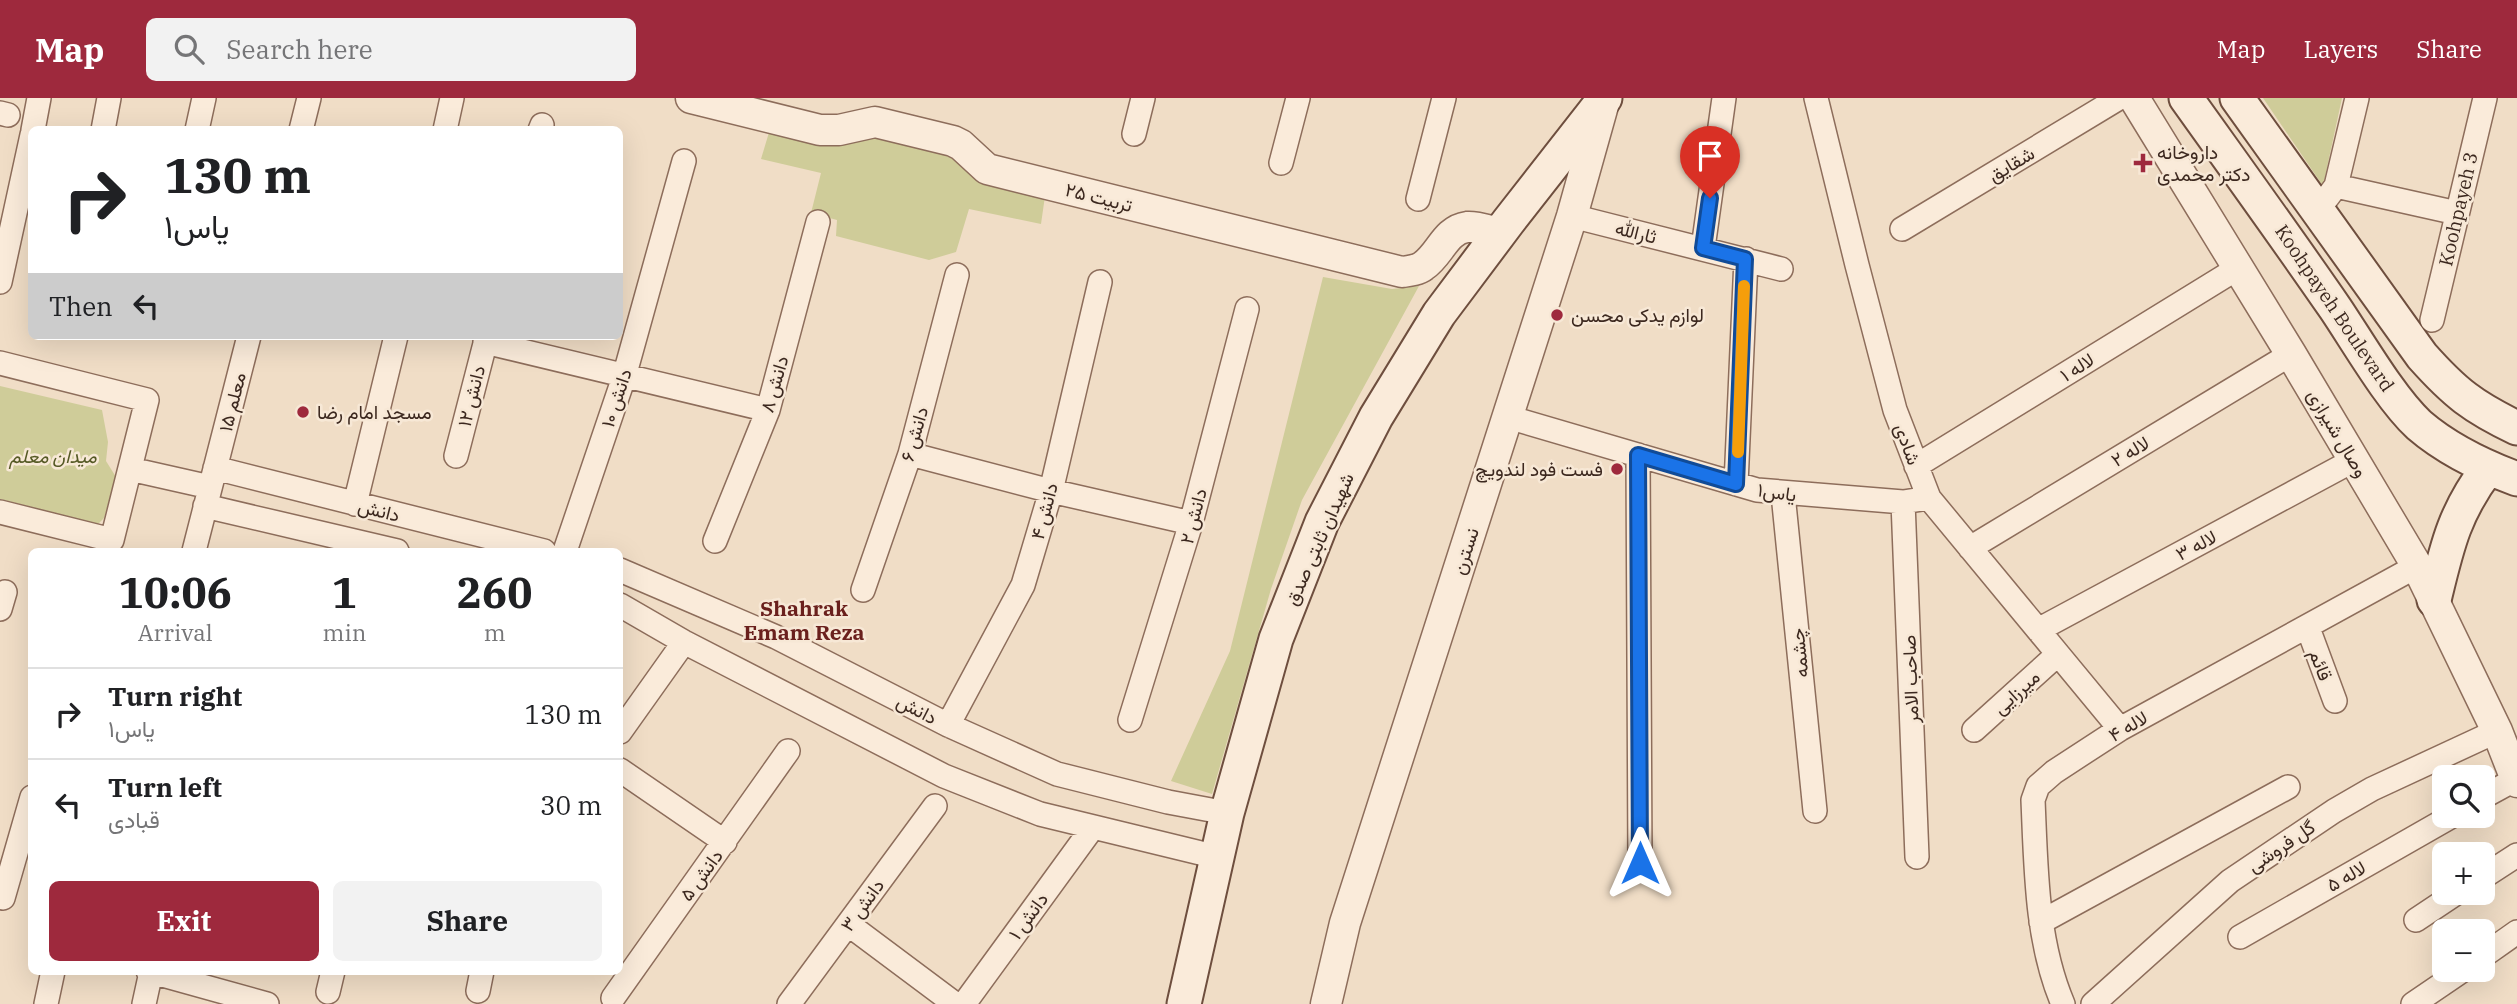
<!DOCTYPE html>
<meta charset="utf-8">
<style>
:root{--surface:#fff;--page:#f2f2f2;--text:#202124;--muted:#757577;--line:#e0e0e0;--accent:#9e293d}
body{margin:0;font-family:"IBM Plex Serif",Vazirmatn,serif;background:var(--page);color:var(--text);height:100vh;display:flex;flex-direction:column;font-size:26px;white-space:nowrap}
*{box-sizing:border-box;margin:0}
p{font-size:23px;color:var(--muted)}
.icon{flex:none;width:38px;height:38px;fill:none;stroke:currentColor;stroke-width:2;stroke-linecap:round;stroke-linejoin:round}
.map{position:relative;flex:1;overflow:hidden}
.panel{position:absolute;left:28px;top:450px;width:595px;height:427px;display:flex;flex-direction:column;background:var(--surface);border-radius:10px;box-shadow:0 7px 28px #0002}
.panel>*{flex:none}
.hud{position:absolute;left:28px;top:28px;width:595px;height:214px;border-radius:10px;box-shadow:0 7px 28px #0002;background:#fff;color:var(--text);overflow:hidden}
.controls{position:absolute;left:2432px;top:667px;display:grid;gap:14px}
.controls a{display:grid;place-items:center;width:63px;height:63px;border-radius:10px;background:var(--surface);box-shadow:0 7px 28px #0002;font-size:35px}
.pin{position:absolute;display:grid;place-items:center;width:60px;height:60px;color:#fff;margin:-72px -30px;border-radius:50% 50% 50% 0;rotate:-45deg;box-shadow:0 0 7px #0007}
.pin .icon{rotate:45deg}
.me{position:absolute;width:77px;margin:-38px;rotate:0deg;stroke-linejoin:round;filter:drop-shadow(0 0 5px #0008)}
.turn{display:flex;align-items:center;gap:24px;height:147px;padding:0 21px;font-size:32px}
.turn .icon{width:91px;height:91px;stroke-width:2.5}
.turn b{display:block;font-size:49px;line-height:60px}
.then{display:flex;align-items:center;height:66px;padding:0 21px;background:#0003;gap:14px;font-size:26px}
.eta{display:flex;justify-content:space-evenly;align-items:center;height:119px;text-align:center}
.eta b{font-size:42px;font-weight:700;line-height:49px}
.primary-button{display:flex;gap:14px;margin-top:auto;padding:14px 21px}
.primary-button a{flex:1;height:80px;border-radius:10px;background:var(--accent);color:#fff;font-size:28px;font-weight:700;line-height:80px;text-align:center}
.primary-button a+a{background:var(--page);color:var(--text)}
ul{padding:0;list-style:none}
li{display:flex;align-items:center;gap:21px;height:91px;padding:0 21px;border-top:2px solid var(--line)}
li div{flex:1}
li b{display:block;font-size:26px}
li em{font-style:normal}
header{display:flex;align-items:center;gap:42px;box-sizing:border-box;height:98px;padding:0 35px;background:var(--accent);color:#fff}
header strong{font-size:33px}
nav{display:flex;gap:38px;margin-inline-start:auto;font-size:24px}
.search{width:490px;height:63px;background:var(--page);display:flex;align-items:center;gap:18px;box-sizing:border-box;padding:0 24px;border-radius:10px;color:var(--muted);font-size:26px}
.map>svg:first-child{display:block}
</style>
<header>
<strong>Map</strong>
<div class="search"><svg class="icon" aria-label="search" viewBox="0 0 24 24"><circle cx="10" cy="10" r="6"/><path d="M15 15l6 6"/></svg>Search here</div>
<nav><a>Map</a><a>Layers</a><a>Share</a></nav>
</header>
<div class="map">
<svg width="2517" height="906" viewBox="0 0 2517 906">
<rect width="100%" height="100%" fill="#f0ddc6"/>
<path fill="#cfcc99" d="M 2263,0 L 2342,0 L 2323,88 Z
M 770,31 L 863,34 L 955,53 L 1045,98 L 1041,126 L 969,111 L 956,154 L 929,162 L 836,138 L 837,122 L 811,115 L 821,75 L 761,61 Z
M 1323,179 L 1392,191 L 1419,188 L 1302,402 L 1271,491 L 1212,696 L 1171,683 L 1230,553 Z
M 0,288 L 102,312 L 108,344 L 106,363 L 116,379 L 104,420 L 98,426 L 0,401 Z"/>
<g fill="none" stroke-linecap="round" stroke-linejoin="round">
<g stroke="#8d6d5b" stroke-width="26">
<path id="minor" d="M 1816,0 L 1857,167 L 1895,312 L 1929,400 L 2120,631
M 0,15 L 8,17
M 33,32 L 39,0
M 103,32 L 109,0
M 197,32 L 204,0
M 301,32 L 309,0
M 445,32 L 452,0
M 540,32 L 542,27
M 1134,36 L 1143,0
M 1281,65 L 1298,0
M 2336,88 L 2457,115
M 2327,100 L 2336,88 L 2357,0
M 1418,101 L 1444,0
M 1572,118 L 1781,171
M 1902,131 L 2119,0
M 1703,150 L 1724,0
M 0,184 L 32,37
M 2432,222 L 2485,0
M 485,244 L 768,312
M 0,265 L 147,302 L 112,442 L 0,414
M 1508,319 L 1757,392 L 1903,404 L 1929,400
M 910,356 L 1051,393 L 1191,425
M 1638,357 L 1640,765
M 456,358 L 487,238
M 1916,368 L 2238,170
M 215,370 L 544,453
M 130,371 L 210,389
M 1736,386 L 1746,161
M 1783,396 L 1815,713
M 1903,404 L 1917,759
M 355,406 L 396,238
M 205,408 L 397,453
M 715,443 L 768,312 L 818,124
M 1970,450 L 2291,256
M 194,453 L 249,238
M 565,453 L 624,279 L 684,63
M 620,472 L 776,539 L 948,627 L 1057,676 L 1168,704 L 1227,715
M 863,492 L 910,356 L 957,177
M 620,507 L 684,544 L 944,678 L 1040,716 L 1217,759
M 0,511 L 5,494
M 2308,530 L 2335,603
M 2038,532 L 2354,362
M 1130,622 L 1191,425 L 1247,211
M 948,627 L 1023,487 L 1051,393 L 1100,184
M 1974,632 L 2058,556
M 620,634 L 684,544
M 620,672 L 725,744
M 2483,699 L 2516,681
M 2483,779 L 2517,757
M 3,800 L 32,699
M 2416,822 L 2458,794
M 2041,824 L 2288,689
M 848,826 L 955,906
M 2240,839 L 2452,718
M 2483,858 L 2517,834
M 148,873 L 267,906
M 478,893 L 482,873
M 328,894 L 333,873
M 613,900 L 788,653
M 46,906 L 53,873
M 144,906 L 151,874
M 789,906 L 935,708
M 964,906 L 1093,729
M 2063,906 C 2036,843 2036,770 2033,702 L 2038,688 L 2054,674 L 2120,631 L 2417,468
M 2093,906 L 2230,783 L 2334,713 L 2372,691 L 2497,633
M 2413,906 L 2463,872"/>
</g>
<g stroke="#8d6d5b" stroke-width="33">
<path id="tertiary" d="M 691,0 L 820,32 L 839,32 L 875,24 L 953,43 L 961,47 L 987,71 L 1402,174 C 1409,173 1418,172 1423,168 C 1440,157 1445,132 1467,129 C 1477,128 1490,133 1500,135
M 2134,0 L 2291,256 L 2417,468 L 2497,633 L 2517,684
M 1326,906 L 1345,825 L 1572,118 L 1604,4"/>
</g>
<g stroke="#6e4e3e" stroke-width="37">
<path id="secondary" d="M 2186,0 C 2236,70 2286,139 2335,210 C 2358,244 2390,300 2419,327 C 2448,352 2482,368 2517,381
M 2237,0 L 2422,258 C 2455,295 2473,309 2517,330
M 2434,502 C 2447,448 2454,415 2488,370
M 1184,906 L 1227,715 L 1276,541 L 1322,424 L 1376,319 L 1439,216 L 1508,124 L 1605,0"/>
</g>
<use href="#minor" stroke="#faebda" stroke-width="23"/>
<use href="#tertiary" stroke="#faebda" stroke-width="30"/>
<use href="#secondary" stroke="#faebda" stroke-width="33"/>
</g>
<g fill="none" stroke-linecap="round" stroke-linejoin="round">
<g stroke="#114b97" stroke-width="18">
<path id="route" d="M 1640,765 L 1638,357 L 1736,386 L 1745,161 L 1703,150 L 1710,100"/>
</g>
<use href="#route" stroke="#1a73e8" stroke-width="12"/>
<path stroke="#f59e0b" stroke-width="12" d="M 1738,354 L 1744,188"/>
</g>
<g fill="#9e293d" stroke="#f7e8d6" stroke-width="2.5">
<path d="M2139.5 54.5h7v7h7v7h-7v7h-7v-7h-7v-7h7z"/>
<circle cx="1557" cy="217" r="7"/>
<circle cx="303" cy="314" r="7"/>
<circle cx="1617" cy="371" r="7"/>
</g>
<g text-anchor="middle" dominant-baseline="central" stroke-width="5" stroke-linejoin="round" paint-order="stroke">
<g font-size="19" fill="#3c281f" stroke="#f7e8d6" text-anchor="start">
<text x="2157" y="54">داروخانه<tspan x="2157" dy="22">دکتر محمدی</tspan></text>
<text x="1571" y="217">لوازم یدکی محسن</text>
<text x="317" y="314">مسجد امام رضا</text>
<text x="1603" y="371" text-anchor="end">فست فود لندویچ</text>
</g>
<g font-size="19" fill="#3c281f" stroke="#f7e8d6">
<text transform="translate(2011 66) rotate(-31)">شقایق</text>
<text transform="translate(1099 99) rotate(14)">تربیت ۲۵</text>
<text transform="translate(2458 111) rotate(-77)">Koohpayeh 3</text>
<text transform="translate(1636 134) rotate(14)">ثارالله</text>
<text transform="translate(2335 210) rotate(56)">Koohpayeh Boulevard</text>
<text transform="translate(2077 269) rotate(-32)">لاله ۱</text>
<text transform="translate(774 286) rotate(-74)">دانش ۸</text>
<text transform="translate(471 298) rotate(-76)">دانش ۱۲</text>
<text transform="translate(616 300) rotate(-72)">دانش ۱۰</text>
<text transform="translate(232 304) rotate(-76)">معلم ۱۵</text>
<text transform="translate(2338 335) rotate(59)">وصال شیرازی</text>
<text transform="translate(914 336) rotate(-74)">دانش ۶</text>
<text transform="translate(1908 346) rotate(70)">شادی</text>
<text transform="translate(2130 353) rotate(-31)">لاله ۲</text>
<text transform="translate(1777 394) rotate(8)">یاس۱</text>
<text transform="translate(379 412) rotate(14)">دانش</text>
<text transform="translate(1044 413) rotate(-75)">دانش ۴</text>
<text transform="translate(1193 418) rotate(-75)">دانش ۲</text>
<text transform="translate(1319 441) rotate(-66)">شهیدان ثابتی صدق</text>
<text transform="translate(2196 447) rotate(-28)">لاله ۳</text>
<text transform="translate(1465 453) rotate(-72)">نسترن</text>
<text transform="translate(1799 555) rotate(-96)">چشمه</text>
<text transform="translate(2321 567) rotate(69)">قائم</text>
<text transform="translate(1910 581) rotate(-92)">صاحب الامر</text>
<text transform="translate(2016 594) rotate(-42)">میرزایی</text>
<text transform="translate(917 611) rotate(27)">دانش</text>
<text transform="translate(2128 628) rotate(-30)">لاله ۴</text>
<text transform="translate(2281 748) rotate(-34)">گل فروشی</text>
<text transform="translate(701 777) rotate(-54)">دانش ۵</text>
<text transform="translate(2346 778) rotate(-30)">لاله ۵</text>
<text transform="translate(862 807) rotate(-54)">دانش ۳</text>
<text transform="translate(1028 818) rotate(-54)">دانش ۱</text>
</g>
<g font-size="19" font-style="italic" fill="#555925" stroke="#f7e8d6">
<text x="53" y="358">میدان معلم</text>
</g>
<g font-size="21" font-weight="bold" fill="#6a201d" stroke="#f7e8d6">
<text x="804" y="510">Shahrak<tspan x="804" dy="24">Emam Reza</tspan></text>
</g>
</g>
</svg>
<div class="controls">
<a><svg class="icon" aria-label="search" viewBox="0 0 24 24"><circle cx="10" cy="10" r="6"/><path d="M15 15l6 6"/></svg></a>
<a>+</a>
<a>−</a>
</div>
<div class="pin" style="left:1710px;top:100px;background:#d93025"><svg class="icon" aria-label="arrive" viewBox="0 0 24 24"><path d="M6 21V4h12l-3 4 3 4H6"/></svg></div>
<svg class="me" style="left:1640px;top:765px" viewBox="-20 -20 40 40"><path d="M0-17L14 15 0 8-14 15z" fill="#1a73e8" stroke="#fff" stroke-width="4"/></svg>
<div class="hud">
<div class="turn"><svg class="icon" aria-label="right" viewBox="0 0 24 24"><path d="M7 20v-9h11M14 6l5 5-5 5"/></svg><div><b>130 m</b>یاس۱</div></div>
<div class="then">Then<svg class="icon" aria-label="left" viewBox="0 0 24 24"><path d="M17 20v-9H6M10 6l-5 5 5 5"/></svg></div>
</div>
<section class="panel">
<div class="eta">
<div><b>10:06</b><p>Arrival</p></div>
<div><b>1</b><p>min</p></div>
<div><b>260</b><p>m</p></div>
</div>
<ul>
<li><svg class="icon" aria-label="right" viewBox="0 0 24 24"><path d="M7 20v-9h11M14 6l5 5-5 5"/></svg><div><b>Turn right</b><p>یاس۱</p></div><em>130 m</em></li>
<li><svg class="icon" aria-label="left" viewBox="0 0 24 24"><path d="M17 20v-9H6M10 6l-5 5 5 5"/></svg><div><b>Turn left</b><p>قبادی</p></div><em>30 m</em></li>
</ul>
<div class="primary-button"><a>Exit</a><a>Share</a></div>
</section>
</div>
